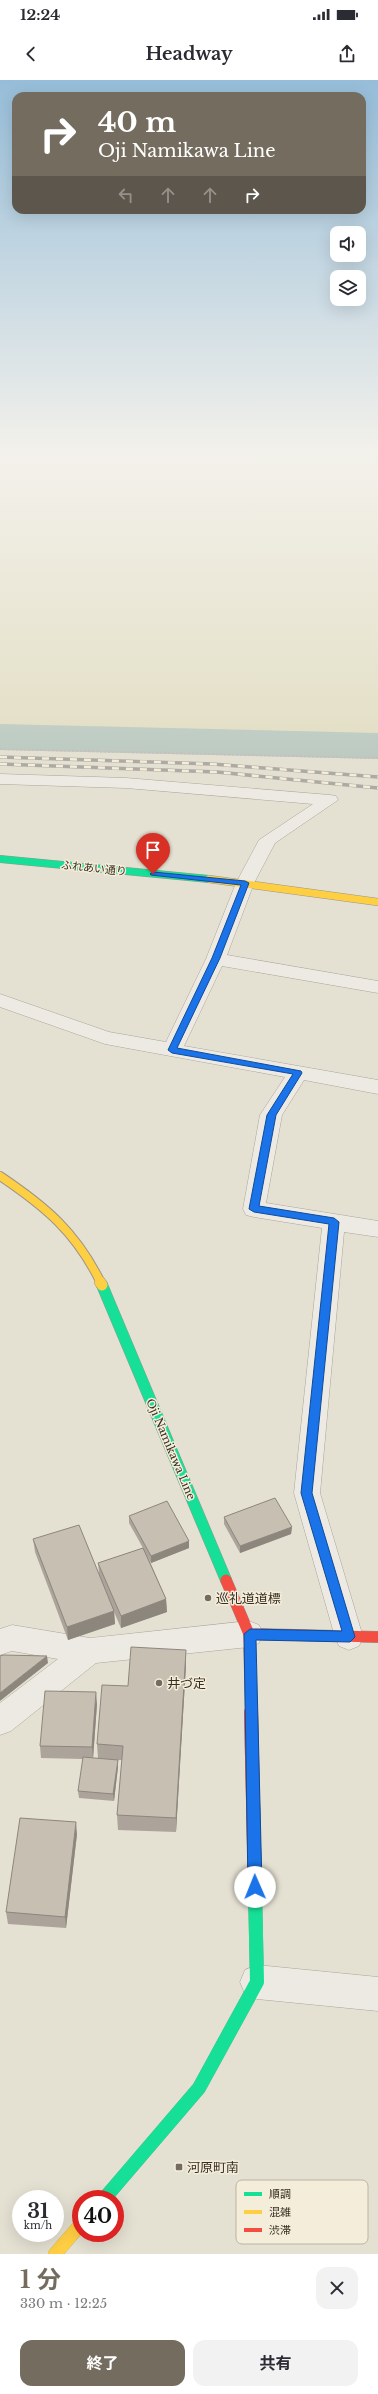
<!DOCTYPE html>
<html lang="ja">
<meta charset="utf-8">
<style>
:root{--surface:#fff;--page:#f2f2f3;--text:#2b2b33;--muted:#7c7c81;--accent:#756c60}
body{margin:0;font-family:"Libre Baskerville","Noto Sans JP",serif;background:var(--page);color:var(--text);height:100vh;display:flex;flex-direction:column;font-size:15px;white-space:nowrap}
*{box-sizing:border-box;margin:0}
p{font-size:13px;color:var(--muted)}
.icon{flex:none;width:22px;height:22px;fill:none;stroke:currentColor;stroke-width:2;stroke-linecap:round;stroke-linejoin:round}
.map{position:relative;height:2174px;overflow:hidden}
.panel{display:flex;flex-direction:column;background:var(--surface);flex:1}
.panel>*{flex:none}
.banner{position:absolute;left:12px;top:12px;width:354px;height:122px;border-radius:12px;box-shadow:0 4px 16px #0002;background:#756c60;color:#fff;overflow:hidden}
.controls{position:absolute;left:330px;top:146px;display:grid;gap:8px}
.controls a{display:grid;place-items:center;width:36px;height:36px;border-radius:8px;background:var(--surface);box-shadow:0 4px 16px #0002;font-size:20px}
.speed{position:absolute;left:12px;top:2110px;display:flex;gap:8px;font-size:20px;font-weight:700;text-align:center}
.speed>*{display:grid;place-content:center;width:52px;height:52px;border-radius:50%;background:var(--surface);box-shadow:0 4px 16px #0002;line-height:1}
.speed small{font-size:10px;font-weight:400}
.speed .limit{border:6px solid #d22;background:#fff;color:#111}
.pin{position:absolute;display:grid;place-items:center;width:34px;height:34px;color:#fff;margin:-41px -17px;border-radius:50% 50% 50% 0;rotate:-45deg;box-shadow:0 0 4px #0007}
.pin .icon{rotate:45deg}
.me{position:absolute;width:44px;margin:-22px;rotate:359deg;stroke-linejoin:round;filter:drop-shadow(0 0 3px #0008)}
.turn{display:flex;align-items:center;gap:14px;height:84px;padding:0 20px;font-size:18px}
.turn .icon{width:52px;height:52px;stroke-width:2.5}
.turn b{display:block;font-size:28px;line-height:34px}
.lanes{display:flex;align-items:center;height:38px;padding:0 20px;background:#0003;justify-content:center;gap:20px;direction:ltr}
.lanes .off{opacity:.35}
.round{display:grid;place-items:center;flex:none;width:42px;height:42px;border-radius:12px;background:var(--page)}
.headline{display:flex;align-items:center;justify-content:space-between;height:68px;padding:0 20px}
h1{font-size:24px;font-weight:700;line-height:30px;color:var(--accent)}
.primary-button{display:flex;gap:8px;margin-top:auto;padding:8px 20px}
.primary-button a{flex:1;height:46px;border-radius:12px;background:var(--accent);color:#fff;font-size:16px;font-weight:700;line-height:46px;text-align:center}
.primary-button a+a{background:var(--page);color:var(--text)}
.status{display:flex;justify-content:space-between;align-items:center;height:28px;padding:0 20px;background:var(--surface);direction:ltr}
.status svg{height:11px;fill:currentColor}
header{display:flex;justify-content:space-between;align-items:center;height:52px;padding:0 20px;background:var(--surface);font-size:18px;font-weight:700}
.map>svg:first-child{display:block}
</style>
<div class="status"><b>12:24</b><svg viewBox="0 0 49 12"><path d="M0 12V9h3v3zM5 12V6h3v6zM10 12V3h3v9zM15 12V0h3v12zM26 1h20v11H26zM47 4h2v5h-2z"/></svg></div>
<header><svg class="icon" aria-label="back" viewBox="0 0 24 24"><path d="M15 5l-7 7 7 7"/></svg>Headway<svg class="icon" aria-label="share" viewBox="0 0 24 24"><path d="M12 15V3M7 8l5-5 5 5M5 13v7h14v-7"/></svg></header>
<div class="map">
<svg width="378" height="2174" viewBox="0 0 378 2174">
<rect width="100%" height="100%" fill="#e4e0d2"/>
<path fill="#e2dec4" d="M 0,374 L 378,374 L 378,661 L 0,653 Z"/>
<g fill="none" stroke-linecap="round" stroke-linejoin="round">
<path fill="#bccac2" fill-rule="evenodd" d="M 0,644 L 378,653 L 378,679 L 0,670 Z"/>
<g stroke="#aaa59a" stroke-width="1">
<path id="street" d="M 0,694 L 126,698 L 330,715 L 336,716 L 338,720 L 275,763 L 254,803 L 227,875 L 378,901 L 378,913 L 222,886 L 184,966 L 378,1000 L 378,1014 L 304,1000 L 282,1035 L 266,1123 L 378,1141 L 378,1157 L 344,1152 L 320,1413 L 363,1557 L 359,1566 L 349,1570 L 339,1566 L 335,1557 L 294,1413 L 322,1148 L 254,1137 L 246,1135 L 243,1129 L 260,1035 L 285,997 L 105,964 L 0,927 L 0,914 L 109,952 L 166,962 L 206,879 L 236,803 L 259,760 L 313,724 L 126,708 L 0,704 Z
M 249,1541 L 259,1545 L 263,1554 L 259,1563 L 249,1567 L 96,1583 L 11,1651 L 0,1655 L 0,1623 L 58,1579 L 12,1571 L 0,1575 L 0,1549 L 12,1545 L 90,1558 Z
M 257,1885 L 378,1897 L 378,1931 L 257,1919 L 245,1914 L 240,1902 L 245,1890 Z"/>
</g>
<g stroke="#9a958a" stroke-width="8">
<path id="fast-far2" d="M 0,779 L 209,799"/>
</g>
<g stroke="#9a958a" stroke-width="12">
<path id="fast-far1" d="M 102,1205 L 226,1500"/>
</g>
<g stroke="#9a958a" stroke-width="14">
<path id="fast" d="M 104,2119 L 199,2008 L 257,1902 L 255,1810"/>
</g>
<g stroke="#9a958a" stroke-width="8">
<path id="slow-far3" d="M 209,799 L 378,822"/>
</g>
<g stroke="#9a958a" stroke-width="10">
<path id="slow-far2" d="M 0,1096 C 46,1127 76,1152 101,1203"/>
</g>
<g stroke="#9a958a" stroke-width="12">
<path id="slow-far1" d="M 100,1202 L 102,1205"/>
</g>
<g stroke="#9a958a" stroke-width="14">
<path id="slow" d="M 55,2174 L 81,2144"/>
</g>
<g stroke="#9a958a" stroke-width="12">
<path id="jam-far1" d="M 226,1500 L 249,1554 L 251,1633
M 249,1554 L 378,1557"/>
</g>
<g stroke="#9a958a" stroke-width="14">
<path id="jam" d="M 251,1632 L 255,1810"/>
</g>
<path stroke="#c5c1ba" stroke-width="2" stroke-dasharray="2.5 1.5" stroke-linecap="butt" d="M 0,669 L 378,678"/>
<use href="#street" fill="#edeae3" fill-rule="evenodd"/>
<use href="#fast-far2" stroke="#16e098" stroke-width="7"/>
<use href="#fast-far1" stroke="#16e098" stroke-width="11"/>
<use href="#fast" stroke="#16e098" stroke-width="14"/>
<use href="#slow-far3" stroke="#ffcf43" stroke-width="7"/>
<use href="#slow-far2" stroke="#ffcf43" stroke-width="8"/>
<use href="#slow-far1" stroke="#ffcf43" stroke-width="11"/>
<use href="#slow" stroke="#ffcf43" stroke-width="14"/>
<use href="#jam-far1" stroke="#f24e42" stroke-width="11"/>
<use href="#jam" stroke="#f24e42" stroke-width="14"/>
<g stroke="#adaaa3" stroke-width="3.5">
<path id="rail" d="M 0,677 L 212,684 L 378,697
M 0,684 L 217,692 L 378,708"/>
</g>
<use href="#rail" stroke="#f3edda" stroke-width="2.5" stroke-dasharray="7" stroke-linecap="butt"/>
</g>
<path fill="#aca49a" d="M 129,1436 L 189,1468 L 151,1483 L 148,1477 L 166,1519 L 167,1532 L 121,1548 L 114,1532 L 115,1544 L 68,1560 L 35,1472 L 33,1459 L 99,1493 L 98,1483 L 143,1468 L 129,1443 Z
M 224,1437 L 292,1447 L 291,1454 L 240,1473 L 224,1444 Z
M 186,1585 L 176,1752 L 118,1750 L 117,1735 L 122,1680 L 118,1680 L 118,1687 L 114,1721 L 79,1718 L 78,1711 L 83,1679 L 41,1678 L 40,1666 L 97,1624 L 93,1678 L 98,1678 L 97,1664 L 128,1606 Z
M 77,1754 L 66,1848 L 8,1844 L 6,1832 Z"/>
<path fill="#8c867d" d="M 292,1447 L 291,1454 L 240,1473 L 240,1466 Z
M 189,1461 L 189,1468 L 151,1483 L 151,1476 Z
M 166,1519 L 167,1532 L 121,1548 L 121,1536 Z
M 114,1531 L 115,1544 L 68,1560 L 67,1547 Z
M 186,1570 L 186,1585 L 176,1752 L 176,1738 Z
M 47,1576 L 48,1583 L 0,1621 L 0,1613 Z
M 96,1612 L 97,1624 L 93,1679 L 92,1667 Z
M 118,1680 L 118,1687 L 114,1721 L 113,1714 Z
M 76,1742 L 77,1754 L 66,1848 L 65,1837 Z"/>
<path fill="#c8bfb3" stroke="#8c867d" d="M 275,1418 L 292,1447 L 240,1466 L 224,1437 Z
M 167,1421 L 189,1461 L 151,1476 L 129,1436 Z
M 79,1445 L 114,1531 L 67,1547 L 33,1459 Z
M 143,1468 L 166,1519 L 121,1536 L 98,1483 Z
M 131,1567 L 186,1570 L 176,1738 L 117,1735 L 123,1666 L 97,1664 L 102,1605 L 128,1606 Z
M 3,1575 L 47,1576 L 0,1613 L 0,1576 Z
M 45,1611 L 96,1612 L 92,1667 L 40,1666 Z
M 83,1677 L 118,1680 L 113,1714 L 78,1711 Z
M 20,1738 L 76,1742 L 65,1837 L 6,1832 Z"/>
<linearGradient id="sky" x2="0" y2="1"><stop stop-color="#96bdd9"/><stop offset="0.55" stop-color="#f3f1eb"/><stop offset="1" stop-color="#f3f1eb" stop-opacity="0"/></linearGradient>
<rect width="378" height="678" fill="url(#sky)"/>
<path fill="#1a73e8" stroke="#114b97" d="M 153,792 L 245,801 L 249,803 L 220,878 L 177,968 L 301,991 L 302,993 L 276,1035 L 259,1126 L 334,1138 L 339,1142 L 312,1413 L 355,1557 L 350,1562 L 256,1560 L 262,1807 L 260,1812 L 255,1814 L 250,1812 L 248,1807 L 244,1554 L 250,1549 L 342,1551 L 301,1413 L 329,1144 L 254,1132 L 249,1129 L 267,1035 L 293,994 L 172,973 L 168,970 L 212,878 L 241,805 L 151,795 L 150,794 Z"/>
<g fill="#756c60" stroke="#f3edda" stroke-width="1.5">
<circle cx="208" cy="1518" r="4"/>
<circle cx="159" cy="1603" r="4"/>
<rect x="175" y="2083" width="8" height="8" rx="2"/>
</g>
<g text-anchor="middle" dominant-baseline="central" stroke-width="3" stroke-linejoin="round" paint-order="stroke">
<g font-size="11" fill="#392e22" stroke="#f3edda">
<text transform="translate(94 788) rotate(6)">ふれあい通り</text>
<text transform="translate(171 1369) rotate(67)">Oji Namikawa Line</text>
</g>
<g font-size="13" fill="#392e22" stroke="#f3edda" text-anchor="start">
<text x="216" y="1518">巡礼道道標</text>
<text x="167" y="1603">井づ定</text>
<text x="187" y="2087">河原町南</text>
</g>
</g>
<rect x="236" y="2100" width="132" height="64" rx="6" fill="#f3edda" stroke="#bbb4a3" stroke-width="1"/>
<rect x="244" y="2112" width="18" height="4" fill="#16e098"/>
<rect x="244" y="2130" width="18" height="4" fill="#ffcf43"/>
<rect x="244" y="2148" width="18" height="4" fill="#f24e42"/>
<g font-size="11" fill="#392e22">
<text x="269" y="2118">順調</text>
<text x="269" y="2136">混雑</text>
<text x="269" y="2154">渋滞</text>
</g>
</svg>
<div class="controls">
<a><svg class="icon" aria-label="sound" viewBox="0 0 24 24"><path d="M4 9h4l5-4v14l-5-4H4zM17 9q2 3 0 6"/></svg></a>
<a><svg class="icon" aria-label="layers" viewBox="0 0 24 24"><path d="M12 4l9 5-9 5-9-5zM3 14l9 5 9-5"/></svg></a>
</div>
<div class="speed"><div>31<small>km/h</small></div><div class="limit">40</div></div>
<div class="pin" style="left:153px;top:794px;background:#d93025"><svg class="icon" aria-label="arrive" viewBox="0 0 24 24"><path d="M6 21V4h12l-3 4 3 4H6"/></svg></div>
<svg class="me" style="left:255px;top:1807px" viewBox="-20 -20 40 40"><circle r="19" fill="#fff"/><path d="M0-13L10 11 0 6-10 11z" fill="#1a73e8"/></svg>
<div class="banner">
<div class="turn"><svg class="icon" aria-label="right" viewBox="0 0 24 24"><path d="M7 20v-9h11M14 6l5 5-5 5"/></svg><div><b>40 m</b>Oji Namikawa Line</div></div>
<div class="lanes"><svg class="icon off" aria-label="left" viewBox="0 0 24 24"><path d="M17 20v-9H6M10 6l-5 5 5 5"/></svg><svg class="icon off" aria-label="ahead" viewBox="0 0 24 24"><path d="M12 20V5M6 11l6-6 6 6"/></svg><svg class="icon off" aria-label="ahead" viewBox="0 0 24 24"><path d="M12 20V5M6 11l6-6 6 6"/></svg><svg class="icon" aria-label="right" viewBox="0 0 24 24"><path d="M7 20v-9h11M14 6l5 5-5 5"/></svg></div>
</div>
</div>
<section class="panel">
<div class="headline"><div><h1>1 分</h1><p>330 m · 12:25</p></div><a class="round"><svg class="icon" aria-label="close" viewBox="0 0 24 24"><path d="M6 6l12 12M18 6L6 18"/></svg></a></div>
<div class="primary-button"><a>終了</a><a>共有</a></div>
</section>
